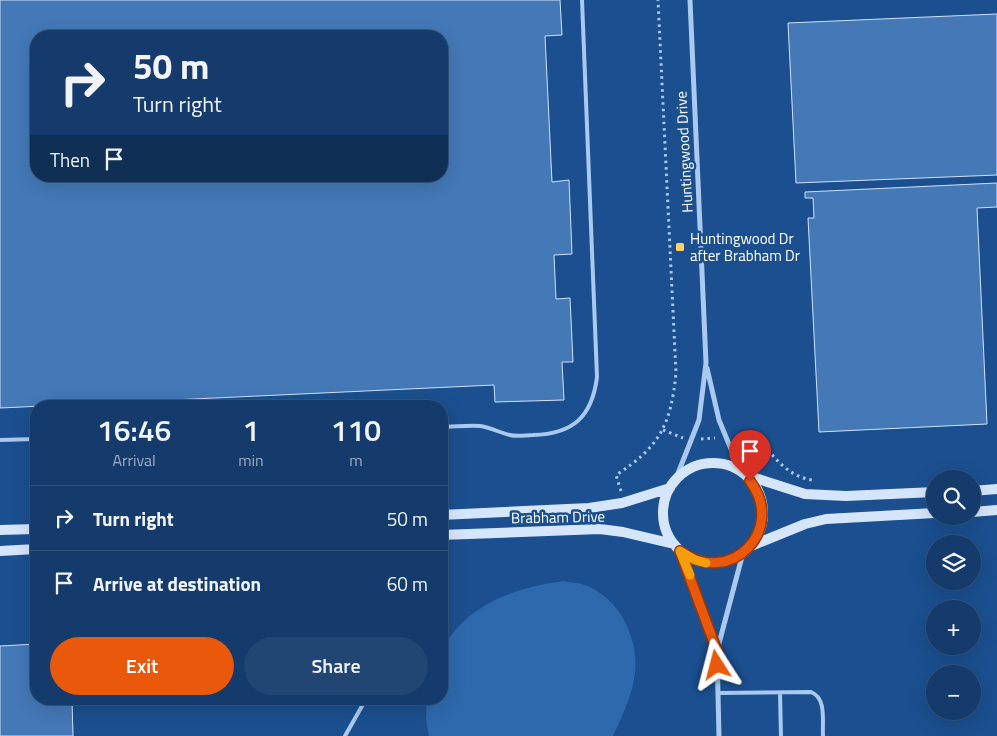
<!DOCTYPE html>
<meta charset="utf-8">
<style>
:root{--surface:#143b6b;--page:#214673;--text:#f1f3f6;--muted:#9dadc1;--line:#33557e;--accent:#ea580c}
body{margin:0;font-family:"Titillium Web",sans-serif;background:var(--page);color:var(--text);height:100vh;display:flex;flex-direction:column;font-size:19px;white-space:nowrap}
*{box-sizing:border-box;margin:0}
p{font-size:16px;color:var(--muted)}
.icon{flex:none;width:28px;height:28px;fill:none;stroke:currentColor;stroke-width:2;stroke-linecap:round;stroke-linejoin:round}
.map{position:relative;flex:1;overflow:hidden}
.side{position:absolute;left:30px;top:400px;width:418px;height:305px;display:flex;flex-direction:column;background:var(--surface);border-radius:20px;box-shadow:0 5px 20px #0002,0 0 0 1px var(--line)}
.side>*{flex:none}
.hud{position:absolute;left:30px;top:30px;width:418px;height:152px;border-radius:20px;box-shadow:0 5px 20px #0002,0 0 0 1px var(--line);background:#143b6b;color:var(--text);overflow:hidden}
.tools{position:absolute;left:926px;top:470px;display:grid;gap:10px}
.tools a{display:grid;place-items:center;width:55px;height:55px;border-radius:50%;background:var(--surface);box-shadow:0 5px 20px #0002,0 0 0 1px var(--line);font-size:25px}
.pin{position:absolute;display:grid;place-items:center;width:42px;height:42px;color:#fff;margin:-51px -21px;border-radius:50% 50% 50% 0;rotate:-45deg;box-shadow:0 0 5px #0007}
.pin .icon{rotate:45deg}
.me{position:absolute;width:55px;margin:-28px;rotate:351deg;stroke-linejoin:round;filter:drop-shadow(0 0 4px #0008)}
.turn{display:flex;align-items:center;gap:18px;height:105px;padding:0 20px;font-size:22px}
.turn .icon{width:65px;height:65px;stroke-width:2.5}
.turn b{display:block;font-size:35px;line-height:42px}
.then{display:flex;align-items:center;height:48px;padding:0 20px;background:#0003;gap:10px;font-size:19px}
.eta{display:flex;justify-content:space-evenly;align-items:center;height:85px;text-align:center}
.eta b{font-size:30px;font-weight:600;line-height:35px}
.cta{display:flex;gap:10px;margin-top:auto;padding:10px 20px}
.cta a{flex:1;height:58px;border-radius:30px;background:var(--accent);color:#fff;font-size:20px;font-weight:600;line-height:58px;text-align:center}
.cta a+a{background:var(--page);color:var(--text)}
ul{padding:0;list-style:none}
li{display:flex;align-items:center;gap:15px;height:65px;padding:0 20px;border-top:1px solid var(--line)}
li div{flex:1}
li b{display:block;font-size:19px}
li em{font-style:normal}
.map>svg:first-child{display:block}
</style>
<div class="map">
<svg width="997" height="736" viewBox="0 0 997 736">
<rect width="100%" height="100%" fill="#1b4f8f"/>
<path fill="#2e69ad" d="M 564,581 C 572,583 583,583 590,587 C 605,594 618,608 625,622 C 646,664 632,696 613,736 L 429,736 L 426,720 L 427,699 L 441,699 C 441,686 438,660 441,649 C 443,645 448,640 450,637 C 475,601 523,586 564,581 Z"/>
<path fill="#4478b7" stroke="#cfe3fa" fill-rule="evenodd" d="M 0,0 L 560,0 L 562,35 L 545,36 L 552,182 L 569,180 L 572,254 L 554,255 L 556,299 L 570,298 L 573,362 L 562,362 L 564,400 L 495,402 L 494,385 L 0,408 ZM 36,36 L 441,36 L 441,176 L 36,176 Z
M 997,14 L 997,175 L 796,183 L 788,23 Z
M 997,183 L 997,207 L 977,208 L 987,424 L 819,432 L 808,218 L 814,218 L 813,198 L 805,198 L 805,192 Z
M 36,644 L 36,699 L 72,699 L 73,736 L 0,736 L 0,646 Z"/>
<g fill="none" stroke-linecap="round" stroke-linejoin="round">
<path stroke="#a9c9ee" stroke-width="3" stroke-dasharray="2.5 4" stroke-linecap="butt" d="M 663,430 L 683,438
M 736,437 L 758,436 C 772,456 787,476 812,480
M 701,439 L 715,438
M 941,479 L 968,477
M 621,491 L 616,475 C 660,447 671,424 676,373 L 658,0"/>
<path stroke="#a9c9ee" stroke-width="4" d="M 441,427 C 454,427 468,425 480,426 C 490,427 500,433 510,435 C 517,437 526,435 533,435 C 573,434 592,417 597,377 L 582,0
M 0,440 L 36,439
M 718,693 L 811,692 C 827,698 822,722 823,736
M 780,693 L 781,736
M 345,736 L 366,699"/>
<path stroke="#a9c9ee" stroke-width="5" d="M 707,368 L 719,420 L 740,471
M 675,481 L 699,420 L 706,363 L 690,0
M 680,551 L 717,650
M 719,736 L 717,651 L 743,553"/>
<path stroke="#d6e6fa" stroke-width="10" d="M663 513a50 50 0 1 1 100 0a50 50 0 1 1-100 0Z
M 746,475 L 805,494 L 846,496 L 935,492
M 972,491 L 997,489
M 972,512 L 997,510
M 441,515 L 589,508 L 622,503 L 670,488
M 0,530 L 36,529
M 441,535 L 600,529 L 623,532 L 674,544
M 751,546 L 805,524 L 826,519 L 935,513
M 0,551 L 36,549"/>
</g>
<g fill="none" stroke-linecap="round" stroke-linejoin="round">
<g stroke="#983908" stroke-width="12">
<path id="route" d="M 717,665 L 717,651 L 680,551 C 730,588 787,530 750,481"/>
</g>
<use href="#route" stroke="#ea580c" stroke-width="9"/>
<path stroke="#f59e0b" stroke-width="9" d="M 690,575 L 680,551 L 695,560 L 706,563"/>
</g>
<rect fill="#ffd166" stroke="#1b4f8f" stroke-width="2" x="675" y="242" width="10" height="10" rx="2.5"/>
<g text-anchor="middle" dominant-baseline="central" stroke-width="5" stroke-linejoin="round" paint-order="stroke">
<g font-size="15" fill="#fff" stroke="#1b4f8f">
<text transform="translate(684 152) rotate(-93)">Huntingwood Drive</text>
<text transform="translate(558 517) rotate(-1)">Brabham Drive</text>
</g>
<g font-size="15" fill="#fff" stroke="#1b4f8f" text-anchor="start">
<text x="690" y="238">Huntingwood Dr<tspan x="690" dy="17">after Brabham Dr</tspan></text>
</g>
</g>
</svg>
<div class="tools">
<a><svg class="icon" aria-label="search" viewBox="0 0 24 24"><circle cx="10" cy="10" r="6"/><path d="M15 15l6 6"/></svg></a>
<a><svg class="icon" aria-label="layers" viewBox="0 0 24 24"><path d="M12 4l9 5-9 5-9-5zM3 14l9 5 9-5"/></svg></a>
<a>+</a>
<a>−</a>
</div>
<div class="pin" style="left:750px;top:481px;background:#d93025"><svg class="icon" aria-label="arrive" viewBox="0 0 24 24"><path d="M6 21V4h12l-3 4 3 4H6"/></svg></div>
<svg class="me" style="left:717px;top:665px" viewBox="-20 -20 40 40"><path d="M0-17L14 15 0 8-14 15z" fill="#ea580c" stroke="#fff" stroke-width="4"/></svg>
<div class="hud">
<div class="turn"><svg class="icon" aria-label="right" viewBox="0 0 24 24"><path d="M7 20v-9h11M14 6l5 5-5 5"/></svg><div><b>50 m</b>Turn right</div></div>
<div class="then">Then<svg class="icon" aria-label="arrive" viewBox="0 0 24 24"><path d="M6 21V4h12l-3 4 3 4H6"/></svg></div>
</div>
<section class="side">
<div class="eta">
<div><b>16:46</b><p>Arrival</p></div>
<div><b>1</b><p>min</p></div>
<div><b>110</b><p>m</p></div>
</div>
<ul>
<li><svg class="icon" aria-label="right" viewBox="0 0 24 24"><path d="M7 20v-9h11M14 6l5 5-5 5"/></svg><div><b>Turn right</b></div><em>50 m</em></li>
<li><svg class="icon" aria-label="arrive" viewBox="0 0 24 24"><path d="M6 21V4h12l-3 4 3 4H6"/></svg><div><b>Arrive at destination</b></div><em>60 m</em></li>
</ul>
<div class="cta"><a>Exit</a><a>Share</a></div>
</section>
</div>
